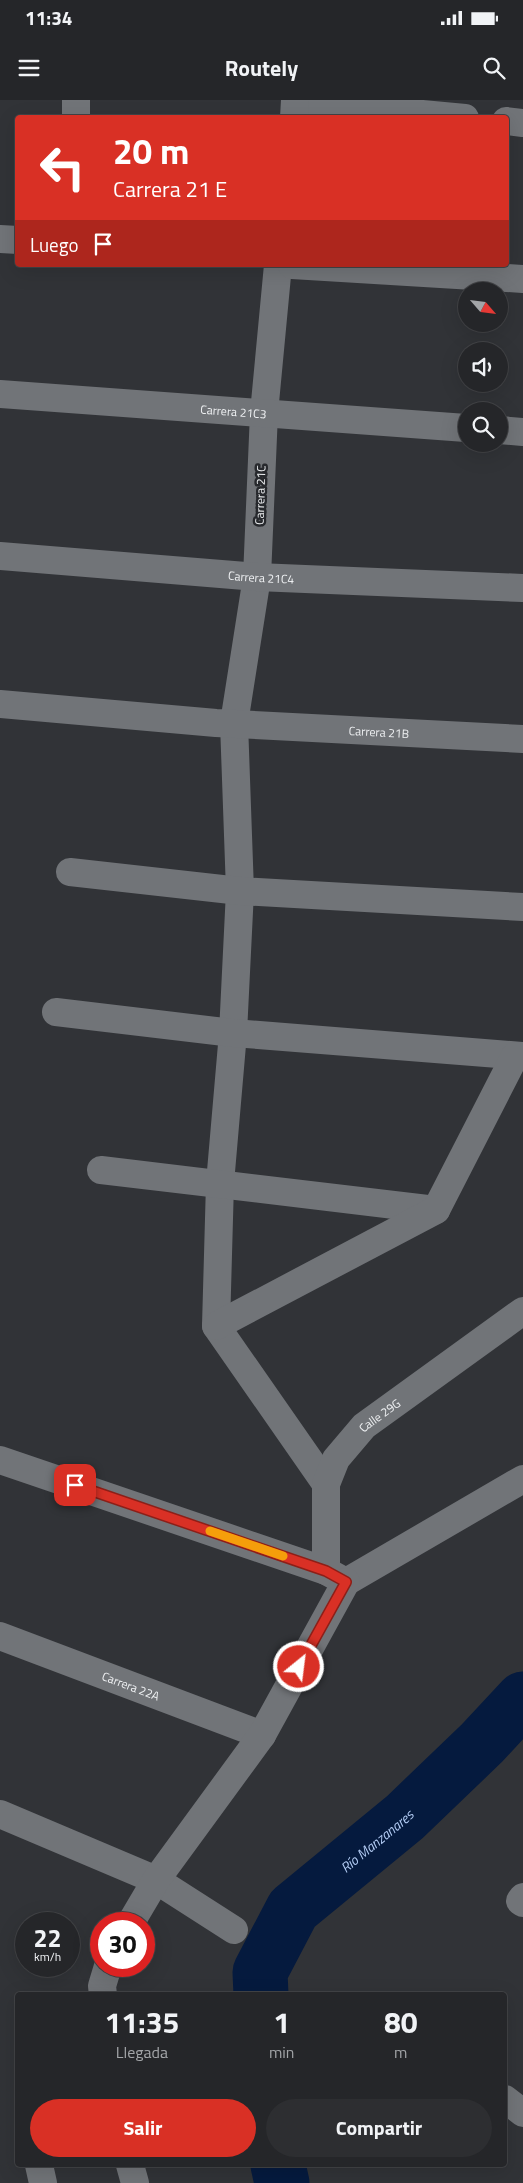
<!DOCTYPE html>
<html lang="es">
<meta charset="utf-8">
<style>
:root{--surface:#252629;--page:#2d2e31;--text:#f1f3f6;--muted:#a3a5a8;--line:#424346;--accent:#d93025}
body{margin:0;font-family:"Titillium Web",sans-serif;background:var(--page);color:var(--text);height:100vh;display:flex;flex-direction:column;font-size:19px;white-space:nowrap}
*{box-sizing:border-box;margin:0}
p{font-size:16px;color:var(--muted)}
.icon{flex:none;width:28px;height:28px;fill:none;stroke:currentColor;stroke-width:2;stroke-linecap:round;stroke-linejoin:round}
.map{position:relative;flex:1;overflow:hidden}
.details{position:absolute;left:15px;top:1892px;width:492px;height:175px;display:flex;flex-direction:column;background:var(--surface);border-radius:5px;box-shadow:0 5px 20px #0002,0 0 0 1px var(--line)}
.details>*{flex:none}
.banner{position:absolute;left:15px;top:15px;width:494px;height:152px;border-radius:5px;box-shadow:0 5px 20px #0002,0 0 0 1px var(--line);background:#d93025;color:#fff;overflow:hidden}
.needle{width:32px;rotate:118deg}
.buttons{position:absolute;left:458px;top:182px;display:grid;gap:10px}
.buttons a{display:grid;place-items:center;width:50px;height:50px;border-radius:50%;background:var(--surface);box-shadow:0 5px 20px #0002,0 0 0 1px var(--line);font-size:25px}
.speed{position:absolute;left:15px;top:1812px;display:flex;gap:10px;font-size:25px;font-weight:700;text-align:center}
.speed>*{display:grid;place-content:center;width:65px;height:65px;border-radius:50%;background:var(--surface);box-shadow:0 5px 20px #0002,0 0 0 1px var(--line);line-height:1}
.speed small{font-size:12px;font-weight:400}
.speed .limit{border:8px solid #d22;background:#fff;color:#111}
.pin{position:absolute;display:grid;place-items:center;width:42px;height:42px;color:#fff;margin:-21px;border-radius:10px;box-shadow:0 2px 8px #0006}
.me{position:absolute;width:55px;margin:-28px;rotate:29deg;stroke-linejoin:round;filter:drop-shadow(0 0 4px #0008)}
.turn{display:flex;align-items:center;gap:18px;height:105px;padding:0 15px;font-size:22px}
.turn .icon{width:65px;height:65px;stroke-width:2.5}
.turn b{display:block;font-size:35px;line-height:42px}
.then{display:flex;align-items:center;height:48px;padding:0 15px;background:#0003;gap:10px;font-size:19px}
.eta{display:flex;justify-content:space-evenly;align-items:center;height:85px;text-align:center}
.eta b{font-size:30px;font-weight:700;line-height:35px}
.action{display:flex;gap:10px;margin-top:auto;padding:10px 15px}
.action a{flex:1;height:58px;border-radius:30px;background:var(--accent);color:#fff;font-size:20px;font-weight:700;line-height:58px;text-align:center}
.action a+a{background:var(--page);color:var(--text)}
.status{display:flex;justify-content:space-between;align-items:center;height:35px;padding:0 25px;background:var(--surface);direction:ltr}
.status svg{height:14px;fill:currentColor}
header{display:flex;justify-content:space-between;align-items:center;height:65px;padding:0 15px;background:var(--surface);font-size:22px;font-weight:700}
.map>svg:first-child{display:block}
</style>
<div class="status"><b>11:34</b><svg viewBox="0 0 49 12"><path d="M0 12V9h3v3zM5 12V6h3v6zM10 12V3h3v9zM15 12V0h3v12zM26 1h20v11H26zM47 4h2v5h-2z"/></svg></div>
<header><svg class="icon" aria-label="menu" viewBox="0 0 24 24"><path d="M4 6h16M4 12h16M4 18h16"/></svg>Routely<svg class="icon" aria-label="search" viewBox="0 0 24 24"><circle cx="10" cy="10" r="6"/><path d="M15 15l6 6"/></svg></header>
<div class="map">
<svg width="523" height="2083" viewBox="0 0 523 2083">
<rect width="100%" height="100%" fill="#313337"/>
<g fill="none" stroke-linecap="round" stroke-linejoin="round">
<g stroke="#051a3e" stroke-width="55">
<path id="s1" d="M 261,1895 L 260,1872 L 293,1809 L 405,1717 L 482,1643 L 523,1599"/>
<path d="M 278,2065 L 282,2083"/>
</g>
<g stroke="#717478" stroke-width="28">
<path d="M 309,0 L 359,8 L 465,18"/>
<path d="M 76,18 L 76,0"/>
<path d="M 294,18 L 295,0"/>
<path d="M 506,21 L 523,23"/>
<path d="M 0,139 L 18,140"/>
<path d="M 278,165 L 264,313 L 257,477 L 234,623 L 240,791 L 233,933 L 220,1083 L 216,1226 L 326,1384"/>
<path d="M 292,165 L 523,179"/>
<path id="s2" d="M 0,294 L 466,328"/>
<path d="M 499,330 L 523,332"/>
<path id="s3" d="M 0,456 L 257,477 L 523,488"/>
<path id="s4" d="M 0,604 L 216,623 L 523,639"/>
<path d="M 70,772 L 240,791 L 523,807"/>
<path d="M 56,912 L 233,933 L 523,956"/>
<path d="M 101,1070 L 436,1110"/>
<path d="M 216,1226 L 436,1110 L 515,956"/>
<path d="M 0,1360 L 326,1471 L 346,1482"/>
<path id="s5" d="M 326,1471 L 326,1384 L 336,1359 L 364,1326 L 523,1211"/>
<path d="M 346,1482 L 523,1379"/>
<path id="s6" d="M 0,1536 L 262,1635"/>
<path d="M 0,1714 L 156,1780 L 234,1830"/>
<path d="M 523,1797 L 520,1801 L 523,1803"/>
<path d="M 130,1824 L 156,1780 L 262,1635 L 346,1482"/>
<path d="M 103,1895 L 102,1886 L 108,1866"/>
<path d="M 505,1999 L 523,2013"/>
<path d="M 39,2065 L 43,2083"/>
<path d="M 130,2065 L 135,2083"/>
</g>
</g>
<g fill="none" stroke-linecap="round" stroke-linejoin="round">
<g stroke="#8d1f18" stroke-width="12">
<path id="route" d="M 75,1385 L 326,1471 L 346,1482 L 299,1567"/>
</g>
<use href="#route" stroke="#d93025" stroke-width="9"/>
<path stroke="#f59e0b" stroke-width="9" d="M 210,1431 L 283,1456"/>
</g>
<g text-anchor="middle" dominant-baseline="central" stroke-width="5" stroke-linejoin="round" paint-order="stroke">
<g font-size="12" fill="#eff1f3" stroke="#27292d">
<text stroke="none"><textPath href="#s2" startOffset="234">Carrera 21C3</textPath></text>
<text transform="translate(260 395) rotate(-88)">Carrera 21C</text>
<text stroke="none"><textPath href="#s3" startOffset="262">Carrera 21C4</textPath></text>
<text stroke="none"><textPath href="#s4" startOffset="380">Carrera 21B</textPath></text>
<text stroke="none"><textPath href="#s5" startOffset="176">Calle 29G</textPath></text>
<text stroke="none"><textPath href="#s6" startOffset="140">Carrera 22A</textPath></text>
</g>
<g font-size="14" font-style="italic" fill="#b3ccf4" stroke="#27292d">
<text stroke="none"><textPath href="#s1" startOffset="202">Río Manzanares</textPath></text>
</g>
</g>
</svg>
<div class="buttons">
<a><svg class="needle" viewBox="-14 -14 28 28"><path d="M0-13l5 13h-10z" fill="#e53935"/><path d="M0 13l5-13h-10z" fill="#a3a5a8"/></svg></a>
<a><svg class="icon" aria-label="sound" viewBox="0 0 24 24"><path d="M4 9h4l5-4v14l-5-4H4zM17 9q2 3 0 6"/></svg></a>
<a><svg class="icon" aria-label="search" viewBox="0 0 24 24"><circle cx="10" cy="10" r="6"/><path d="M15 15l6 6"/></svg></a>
</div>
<div class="speed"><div>22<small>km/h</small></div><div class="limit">30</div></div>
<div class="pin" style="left:75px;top:1385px;background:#d93025"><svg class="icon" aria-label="arrive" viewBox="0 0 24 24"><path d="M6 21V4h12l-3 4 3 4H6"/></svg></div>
<svg class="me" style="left:299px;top:1567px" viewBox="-20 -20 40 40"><circle r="17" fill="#d93025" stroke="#fff" stroke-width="3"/><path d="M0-11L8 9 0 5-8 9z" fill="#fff"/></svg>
<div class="banner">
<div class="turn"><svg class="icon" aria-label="left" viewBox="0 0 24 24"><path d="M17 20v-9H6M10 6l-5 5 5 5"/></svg><div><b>20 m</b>Carrera 21 E</div></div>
<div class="then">Luego<svg class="icon" aria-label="arrive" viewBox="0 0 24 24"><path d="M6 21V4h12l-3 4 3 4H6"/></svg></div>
</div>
<section class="details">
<div class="eta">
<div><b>11:35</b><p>Llegada</p></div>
<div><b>1</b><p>min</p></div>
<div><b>80</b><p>m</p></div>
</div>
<div class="action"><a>Salir</a><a>Compartir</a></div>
</section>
</div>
